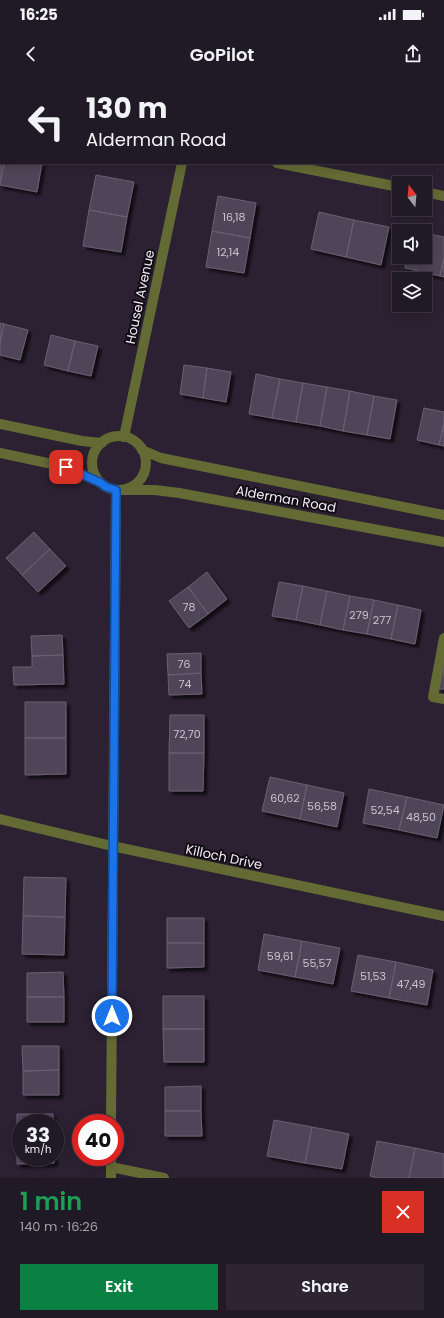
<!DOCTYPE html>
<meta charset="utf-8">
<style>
:root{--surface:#201926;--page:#2d2632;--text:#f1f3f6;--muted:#a2a0a7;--line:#3d3843;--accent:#0b8043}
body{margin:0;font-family:Poppins,sans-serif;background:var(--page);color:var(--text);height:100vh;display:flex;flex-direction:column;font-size:15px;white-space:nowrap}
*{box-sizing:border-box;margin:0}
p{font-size:13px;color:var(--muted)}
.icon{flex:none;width:22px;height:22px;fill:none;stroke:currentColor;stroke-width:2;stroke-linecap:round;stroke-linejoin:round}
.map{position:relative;height:1098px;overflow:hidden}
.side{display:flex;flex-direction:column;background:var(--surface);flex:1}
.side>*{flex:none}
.top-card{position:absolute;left:0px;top:0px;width:444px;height:84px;box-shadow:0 2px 10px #0003,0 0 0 1px var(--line);background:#201926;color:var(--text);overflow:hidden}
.needle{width:26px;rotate:344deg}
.tools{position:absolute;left:392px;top:96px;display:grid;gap:8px}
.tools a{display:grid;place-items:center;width:40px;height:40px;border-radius:0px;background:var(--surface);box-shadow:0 2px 10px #0003,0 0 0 1px var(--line);font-size:20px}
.speed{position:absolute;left:12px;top:1034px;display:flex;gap:8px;font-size:20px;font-weight:700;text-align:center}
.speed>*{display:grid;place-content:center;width:52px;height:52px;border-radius:50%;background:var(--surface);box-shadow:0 2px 10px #0003,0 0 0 1px var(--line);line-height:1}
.speed small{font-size:10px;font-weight:400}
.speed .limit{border:6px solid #d22;background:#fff;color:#111}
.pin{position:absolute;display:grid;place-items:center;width:34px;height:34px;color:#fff;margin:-17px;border-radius:8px;box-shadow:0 2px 6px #0006}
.me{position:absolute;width:44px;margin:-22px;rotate:0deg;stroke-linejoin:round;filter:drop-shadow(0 0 3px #0008)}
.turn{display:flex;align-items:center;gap:14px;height:84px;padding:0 20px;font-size:18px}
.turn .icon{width:52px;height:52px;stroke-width:2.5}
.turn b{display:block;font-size:28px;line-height:34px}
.round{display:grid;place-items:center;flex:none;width:42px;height:42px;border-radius:0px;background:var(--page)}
.head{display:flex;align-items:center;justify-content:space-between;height:68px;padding:0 20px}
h1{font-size:24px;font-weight:600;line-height:30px;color:#1e9e55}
.primary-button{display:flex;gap:8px;margin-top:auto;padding:8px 20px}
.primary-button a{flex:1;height:46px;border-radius:0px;background:var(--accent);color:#fff;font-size:16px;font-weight:600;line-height:46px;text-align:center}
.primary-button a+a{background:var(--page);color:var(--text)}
.status{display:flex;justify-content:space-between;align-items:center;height:28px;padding:0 20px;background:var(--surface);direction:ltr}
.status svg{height:11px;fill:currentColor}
header{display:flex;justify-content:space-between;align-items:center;height:52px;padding:0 20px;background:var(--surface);font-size:18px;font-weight:600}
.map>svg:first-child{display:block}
</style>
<div class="status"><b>16:25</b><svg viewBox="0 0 49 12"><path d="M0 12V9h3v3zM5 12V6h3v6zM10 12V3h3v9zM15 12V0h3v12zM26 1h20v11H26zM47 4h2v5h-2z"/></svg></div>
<header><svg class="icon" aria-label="back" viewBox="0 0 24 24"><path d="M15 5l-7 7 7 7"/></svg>GoPilot<svg class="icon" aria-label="share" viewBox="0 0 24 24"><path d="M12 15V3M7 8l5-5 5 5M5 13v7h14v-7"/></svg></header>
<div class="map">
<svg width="444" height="1098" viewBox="0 0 444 1098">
<defs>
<filter id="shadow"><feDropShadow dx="3.5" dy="3.5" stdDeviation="1" flood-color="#0009"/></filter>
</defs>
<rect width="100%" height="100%" fill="#2b2132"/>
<path fill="#504558" stroke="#6a5e72" filter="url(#shadow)" d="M 240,0 L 281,0 L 240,1 Z
M 0,67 L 1,83 L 4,83 L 0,104 Z
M 4,83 L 42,83 L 37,112 L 0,105 Z
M 96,95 L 134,102 L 127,137 L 89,130 Z
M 218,116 L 256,123 L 250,158 L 212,151 Z
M 89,130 L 127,137 L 121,172 L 83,166 Z
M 319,132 L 354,140 L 346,177 L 311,169 Z
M 354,140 L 389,147 L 381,185 L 346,177 Z
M 212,151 L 250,158 L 244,193 L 206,187 Z
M 425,153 L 444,157 L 444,178 L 440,196 L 405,188 L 407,177 L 425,177 Z
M 444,178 L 444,197 L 440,196 Z
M 0,243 L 4,244 L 0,263 Z
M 4,244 L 28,250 L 20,280 L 0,275 L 0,263 Z
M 51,255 L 75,261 L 68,291 L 44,285 Z
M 75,261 L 98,266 L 91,296 L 68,291 Z
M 184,285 L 207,288 L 203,318 L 180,314 Z
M 207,288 L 231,292 L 226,322 L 203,318 Z
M 256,294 L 280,299 L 272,338 L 249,334 Z
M 280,299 L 303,303 L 296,342 L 272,338 Z
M 303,303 L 327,307 L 320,346 L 296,342 Z
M 327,307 L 350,311 L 343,351 L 320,346 Z
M 350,311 L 374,316 L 367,355 L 343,351 Z
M 374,316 L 397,320 L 390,359 L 367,355 Z
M 424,328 L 444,332 L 444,343 L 439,365 L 417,360 Z
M 444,343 L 444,366 L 439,365 Z
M 34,452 L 50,469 L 22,495 L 6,478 Z
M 50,469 L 66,486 L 38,512 L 22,495 Z
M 207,492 L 227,519 L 208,534 L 188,507 Z
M 279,502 L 303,506 L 296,540 L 272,536 Z
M 303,506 L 327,511 L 320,545 L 296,540 Z
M 188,507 L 208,534 L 189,548 L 169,521 Z
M 327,511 L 350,516 L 343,550 L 320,545 Z
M 350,516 L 374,520 L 367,554 L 343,550 Z
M 374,520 L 398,525 L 391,559 L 367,554 Z
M 398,525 L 421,530 L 415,564 L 391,559 Z
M 62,555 L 63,575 L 32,576 L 31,556 Z
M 201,573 L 201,593 L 168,595 L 167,574 Z
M 63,575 L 64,604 L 14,605 L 13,587 L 32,587 L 32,576 Z
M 444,584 L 444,609 L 439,609 Z
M 201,593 L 202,614 L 169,615 L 168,595 Z
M 25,622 L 66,622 L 66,658 L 25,658 Z
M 170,635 L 204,635 L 204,673 L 169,673 Z
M 25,658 L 66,658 L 66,694 L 25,695 Z
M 169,673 L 204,673 L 203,711 L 169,711 Z
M 270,697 L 307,705 L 300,739 L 262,731 Z
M 307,705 L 344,713 L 337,747 L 300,739 Z
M 369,709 L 407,717 L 399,750 L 363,743 Z
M 407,717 L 444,725 L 437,758 L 399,750 Z
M 24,797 L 66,798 L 65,837 L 23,836 Z
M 23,836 L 65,837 L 64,875 L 22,874 Z
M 167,838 L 204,838 L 204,863 L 167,863 Z
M 264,854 L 302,861 L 295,897 L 258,890 Z
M 302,861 L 340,868 L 333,904 L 295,897 Z
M 167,863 L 204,863 L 204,887 L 167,888 Z
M 358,875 L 396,882 L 389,918 L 351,911 Z
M 396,882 L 433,890 L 427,925 L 389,918 Z
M 63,892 L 64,917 L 27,917 L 27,893 Z
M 163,916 L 204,916 L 204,949 L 163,949 Z
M 27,917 L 64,917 L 64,942 L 27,942 Z
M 163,949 L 204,949 L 204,982 L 164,982 Z
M 22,966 L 59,966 L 59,990 L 23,991 Z
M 59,990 L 59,1015 L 23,1015 L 23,991 Z
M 201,1006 L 201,1031 L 165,1031 L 165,1007 Z
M 165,1031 L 201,1031 L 202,1056 L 165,1056 Z
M 17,1034 L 53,1034 L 53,1043 L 21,1043 L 21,1059 L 17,1059 Z
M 274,1040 L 312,1047 L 305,1083 L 267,1076 Z
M 312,1047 L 349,1054 L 342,1089 L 305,1083 Z
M 17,1059 L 21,1059 L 21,1077 L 54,1077 L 54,1083 L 17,1084 Z
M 377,1061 L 415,1068 L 409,1098 L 378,1098 L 370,1096 Z
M 415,1068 L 444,1074 L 444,1098 L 409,1098 Z"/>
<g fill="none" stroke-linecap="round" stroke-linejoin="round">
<path stroke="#636a33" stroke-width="10" d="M 444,558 L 433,617 L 444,619"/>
<path stroke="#636a33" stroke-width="10" d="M 198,1 L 199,0
M 0,25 L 1,25
M 277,83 L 399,107
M 425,112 L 444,116
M 124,357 L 182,83
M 0,739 L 112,766 L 444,836
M 111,1087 L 164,1098"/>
<path stroke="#636a33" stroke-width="10" d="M 0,344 L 82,361 L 102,363
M92 383a27 27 0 1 1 54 0a27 27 0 1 1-54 0Z
M 142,370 L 161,378 L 444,435
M 0,373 L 66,387 L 101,403
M 123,410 L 155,410 L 179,413 L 444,462
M 111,1043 L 116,410
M 111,1098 L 111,1077"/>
</g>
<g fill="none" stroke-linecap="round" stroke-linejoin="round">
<g stroke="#114b97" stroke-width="10">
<path id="route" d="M 66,387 L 101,403 L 106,407 L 116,410 L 112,936"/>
</g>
<use href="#route" stroke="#1a73e8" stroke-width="7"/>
</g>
<g text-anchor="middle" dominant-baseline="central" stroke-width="4" stroke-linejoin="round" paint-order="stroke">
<g font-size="11" fill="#cac2cf">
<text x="234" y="137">16,18</text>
<text x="228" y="172">12,14</text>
<text x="189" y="527">78</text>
<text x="359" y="535">279</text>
<text x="382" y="540">277</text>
<text x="184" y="584">76</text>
<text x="185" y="604">74</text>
<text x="187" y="654">72,70</text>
<text x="285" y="718">60,62</text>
<text x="322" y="726">56,58</text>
<text x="385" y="730">52,54</text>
<text x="421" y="737">48,50</text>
<text x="280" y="876">59,61</text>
<text x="317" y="883">55,57</text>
<text x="373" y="896">51,53</text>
<text x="411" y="904">47,49</text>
</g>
<g font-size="13" fill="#f2ebf7" stroke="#110d14">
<text transform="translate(140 217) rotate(-78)">Housel Avenue</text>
<text transform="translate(286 419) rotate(10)">Alderman Road</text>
<text transform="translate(224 777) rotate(12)">Killoch Drive</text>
</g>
</g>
</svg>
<div class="tools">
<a><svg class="needle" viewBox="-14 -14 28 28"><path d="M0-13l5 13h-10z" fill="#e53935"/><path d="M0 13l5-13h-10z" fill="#a2a0a7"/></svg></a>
<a><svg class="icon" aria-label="sound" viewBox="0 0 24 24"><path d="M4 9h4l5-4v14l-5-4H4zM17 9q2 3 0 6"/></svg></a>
<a><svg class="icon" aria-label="layers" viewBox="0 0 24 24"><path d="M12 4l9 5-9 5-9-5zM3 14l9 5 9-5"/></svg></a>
</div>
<div class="speed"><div>33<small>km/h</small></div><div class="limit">40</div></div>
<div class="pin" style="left:66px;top:387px;background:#d93025"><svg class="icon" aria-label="arrive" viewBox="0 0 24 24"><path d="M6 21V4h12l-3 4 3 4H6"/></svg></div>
<svg class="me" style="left:112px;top:936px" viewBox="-20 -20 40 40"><circle r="17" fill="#1a73e8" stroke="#fff" stroke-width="3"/><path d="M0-11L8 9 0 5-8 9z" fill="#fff"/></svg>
<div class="top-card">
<div class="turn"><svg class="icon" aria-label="left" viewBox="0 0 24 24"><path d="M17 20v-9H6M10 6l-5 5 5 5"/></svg><div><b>130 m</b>Alderman Road</div></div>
</div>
</div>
<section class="side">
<div class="head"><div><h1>1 min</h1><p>140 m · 16:26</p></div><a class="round" style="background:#d93025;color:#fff"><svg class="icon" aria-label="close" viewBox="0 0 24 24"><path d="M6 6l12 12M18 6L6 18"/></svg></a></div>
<div class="primary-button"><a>Exit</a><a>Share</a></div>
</section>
